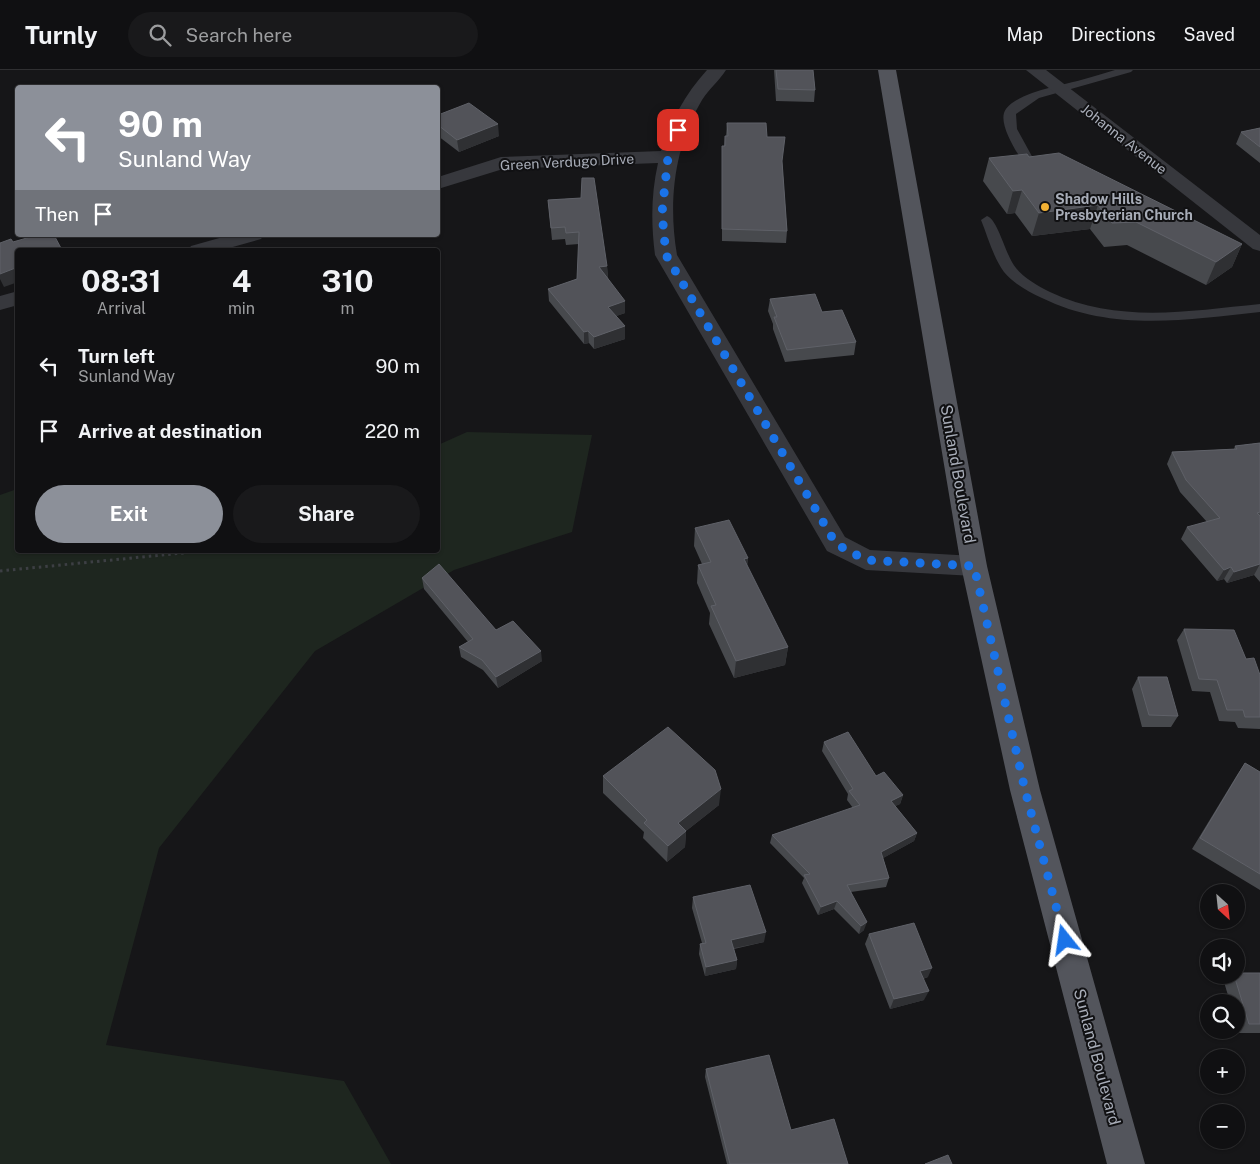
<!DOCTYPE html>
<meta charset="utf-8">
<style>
:root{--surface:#101012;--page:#19191b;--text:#f1f3f6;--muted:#9c9d9f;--line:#303032;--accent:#8c9099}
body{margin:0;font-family:"Public Sans",sans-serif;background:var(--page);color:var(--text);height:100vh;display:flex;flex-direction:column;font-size:19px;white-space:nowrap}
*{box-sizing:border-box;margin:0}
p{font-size:16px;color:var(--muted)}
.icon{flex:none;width:28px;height:28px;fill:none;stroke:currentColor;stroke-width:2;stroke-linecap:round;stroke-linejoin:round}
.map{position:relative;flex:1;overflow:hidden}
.panel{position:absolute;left:15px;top:178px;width:425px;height:305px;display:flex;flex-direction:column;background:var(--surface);border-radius:5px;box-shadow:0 1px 4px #0004,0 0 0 1px var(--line)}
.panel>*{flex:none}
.guide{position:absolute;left:15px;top:15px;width:425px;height:152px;border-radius:5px;box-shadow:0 1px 4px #0004,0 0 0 1px var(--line);background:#8c9099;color:#fff;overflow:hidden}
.needle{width:32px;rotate:153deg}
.tools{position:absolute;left:1200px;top:814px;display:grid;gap:10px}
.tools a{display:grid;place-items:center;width:45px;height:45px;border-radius:50%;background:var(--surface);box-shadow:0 1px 4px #0004,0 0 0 1px var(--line);font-size:25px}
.pin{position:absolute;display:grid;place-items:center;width:42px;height:42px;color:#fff;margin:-21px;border-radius:10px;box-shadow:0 2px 8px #0006}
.me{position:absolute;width:55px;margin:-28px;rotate:345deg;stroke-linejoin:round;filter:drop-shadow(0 0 4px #0008)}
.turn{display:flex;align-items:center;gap:18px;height:105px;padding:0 20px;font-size:22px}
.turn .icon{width:65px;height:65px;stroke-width:2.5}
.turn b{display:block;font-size:35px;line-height:42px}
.then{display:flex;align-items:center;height:48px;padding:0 20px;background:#0003;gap:10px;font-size:19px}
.eta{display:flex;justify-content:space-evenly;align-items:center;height:85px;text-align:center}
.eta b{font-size:30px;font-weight:700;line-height:35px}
.cta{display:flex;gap:10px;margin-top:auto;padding:10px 20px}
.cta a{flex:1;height:58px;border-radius:30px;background:var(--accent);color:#fff;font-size:20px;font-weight:700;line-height:58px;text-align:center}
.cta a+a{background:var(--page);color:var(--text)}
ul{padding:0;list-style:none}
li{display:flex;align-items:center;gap:15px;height:65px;padding:0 20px}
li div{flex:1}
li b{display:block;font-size:19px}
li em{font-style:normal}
header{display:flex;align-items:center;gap:30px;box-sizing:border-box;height:70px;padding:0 25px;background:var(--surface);border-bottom:1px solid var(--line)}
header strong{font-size:24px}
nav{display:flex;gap:28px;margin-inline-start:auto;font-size:18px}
.search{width:350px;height:45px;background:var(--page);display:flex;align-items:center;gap:12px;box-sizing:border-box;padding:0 18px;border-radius:28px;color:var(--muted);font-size:19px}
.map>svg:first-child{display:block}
</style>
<header>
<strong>Turnly</strong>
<div class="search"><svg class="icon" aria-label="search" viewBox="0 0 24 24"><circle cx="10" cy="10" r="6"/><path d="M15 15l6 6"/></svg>Search here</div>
<nav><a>Map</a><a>Directions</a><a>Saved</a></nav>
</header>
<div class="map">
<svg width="1260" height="1094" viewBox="0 0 1260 1094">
<rect width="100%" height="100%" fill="#161618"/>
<path fill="#1e261f" d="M 467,362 L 592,365 L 572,462 L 454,500 L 315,581 L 159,778 L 106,975 L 344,1011 L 391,1094 L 0,1094 L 0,425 L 17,419 L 18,480 L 438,480 L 438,375 Z"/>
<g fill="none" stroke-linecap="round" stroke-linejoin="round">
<path stroke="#3d3f44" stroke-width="3" stroke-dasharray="2.5 4" stroke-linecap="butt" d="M 0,501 L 213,480"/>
<path fill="#37383d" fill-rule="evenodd" d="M 1115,0 L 1133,0 L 1131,2 L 1039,28 L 1016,44 L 1017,59 L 1034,90 L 1032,93 L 1024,93 C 1016,82 1000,56 1004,43 C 1011,23 1064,15 1081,10 C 1093,7 1104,3 1115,0 Z
M 987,146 C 998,149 1006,187 1016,198 C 1024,208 1038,216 1050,222 C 1118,254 1188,241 1260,234 L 1260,242 C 1186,250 1111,262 1042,228 C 1029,222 1014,214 1004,202 C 993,187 988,167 981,150 Z"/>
<path fill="#37383d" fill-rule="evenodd" d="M 707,0 L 726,0 C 719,11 709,19 702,30 C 674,77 668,132 677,185 L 845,467 L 870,480 L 974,486 L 983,489 L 987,496 L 983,503 L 974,506 L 866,500 L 827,481 L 655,185 C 651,154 651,124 658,93 L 503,99 L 438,119 L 438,107 L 501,87 L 661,81 C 671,51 685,24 707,0 Z
M 1026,0 L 1046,0 L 1260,165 L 1260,181 L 1253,179 Z
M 230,165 L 264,165 L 261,169 L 222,180 L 188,180 L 191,176 Z
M 18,221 L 18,235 L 0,240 L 0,226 Z"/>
<path fill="#53555c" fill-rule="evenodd" d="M 878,0 L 896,0 L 987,496 L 1040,720 L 1145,1094 L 1107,1094 L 1010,720 L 961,496 Z"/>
</g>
<path fill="#47494d" d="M 774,0 L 813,0 L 815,20 L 814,32 L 776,31 Z
M 438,45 L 499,66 L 459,82 L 438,66 Z
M 727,53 L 767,67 L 782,92 L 787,161 L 786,173 L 722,171 L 722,76 L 724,76 L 725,66 L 726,66 Z
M 1260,58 L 1260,93 L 1236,74 L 1241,62 Z
M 1029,87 L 1242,174 L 1232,197 L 1206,215 L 1127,175 L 1104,177 L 1090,159 L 1032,166 L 1015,143 L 1007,144 L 983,111 L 989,88 Z
M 581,128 L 607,196 L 608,208 L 625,243 L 616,246 L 625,256 L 625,269 L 594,279 L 589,273 L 584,274 L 549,231 L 548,219 L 577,209 L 579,174 L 566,175 L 565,169 L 552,170 L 548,130 Z
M 770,229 L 822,242 L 856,272 L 854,285 L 785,292 L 773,259 L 773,254 L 768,241 Z
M 1260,373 L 1260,512 L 1254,505 L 1227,513 L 1224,509 L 1217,511 L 1181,469 L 1187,457 L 1207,452 L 1180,422 L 1167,394 L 1172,382 L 1234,379 L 1235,376 Z
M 695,458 L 748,488 L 747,496 L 788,577 L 785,595 L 734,608 L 709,554 L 710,543 L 697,513 L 698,495 L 702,494 L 694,476 Z
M 422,508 L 496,560 L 542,591 L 498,618 L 483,600 L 461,587 L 459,577 L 468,572 L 424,519 Z
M 1184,559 L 1246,589 L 1260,605 L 1260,659 L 1238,658 L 1235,652 L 1219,651 L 1210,622 L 1192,621 L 1177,570 Z
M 1138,607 L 1178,646 L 1171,657 L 1142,657 L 1132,619 Z
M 824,672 L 876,706 L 903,725 L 900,734 L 895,736 L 917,763 L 914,771 L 883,788 L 889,808 L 886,817 L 851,822 L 864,860 L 859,864 L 834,839 L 818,845 L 802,813 L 804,808 L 770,773 L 772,765 L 853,738 L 847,730 L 848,724 L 822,681 Z
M 1245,693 L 1260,702 L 1260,820 L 1192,779 L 1237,705 Z
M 603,706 L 719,735 L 686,761 L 685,777 L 667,792 L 643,768 L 644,762 L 603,723 Z
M 693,827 L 764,872 L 734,879 L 737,890 L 736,899 L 705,906 L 699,884 L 700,874 L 702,873 L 692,838 Z
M 869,864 L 928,907 L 923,909 L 924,930 L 890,939 L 865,874 Z
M 1260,903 L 1260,963 L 1239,963 L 1236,952 L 1236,932 L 1230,932 L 1224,912 L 1231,905 Z
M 706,999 L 791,1060 L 848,1094 L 727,1094 L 705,1007 Z"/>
<path fill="#2f3033" d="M 498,54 L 499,66 L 459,82 L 457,70 Z
M 1022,120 L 1015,143 L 1007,144 L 1013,121 Z
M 1098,135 L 1090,159 L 1032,166 L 1039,143 Z
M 1242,174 L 1232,197 L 1206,215 L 1216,192 Z
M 607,196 L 608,208 L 599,197 Z
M 18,197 L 18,212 L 4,217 L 0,209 L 0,204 Z
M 625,231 L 625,243 L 608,249 L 608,237 Z
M 625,256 L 625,269 L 594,279 L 594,267 Z
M 588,261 L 589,273 L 584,274 L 584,262 Z
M 748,488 L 746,505 L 744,489 Z
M 1260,494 L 1254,505 L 1227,513 L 1234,502 Z
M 1231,497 L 1224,509 L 1217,511 L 1224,500 Z
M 788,577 L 785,595 L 734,608 L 736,591 Z
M 541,581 L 542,591 L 498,618 L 496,607 Z
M 721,719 L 719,735 L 686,761 L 685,777 L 667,792 L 668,776 L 678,753 Z
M 903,725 L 900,734 L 888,740 L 891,731 Z
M 917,763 L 914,771 L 878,791 L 881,782 Z
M 837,831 L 834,839 L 818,845 L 821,837 Z
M 867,852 L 864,860 L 859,864 L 861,856 Z
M 766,862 L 764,872 L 730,879 L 731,870 Z
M 737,890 L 736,899 L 705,906 L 706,897 Z
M 932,898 L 928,907 L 916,911 L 920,901 Z
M 929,921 L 924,930 L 890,939 L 894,929 Z"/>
<path fill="#525359" stroke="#5f6168" d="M 776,0 L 813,0 L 815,20 L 778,19 Z
M 469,33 L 498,54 L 457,70 L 438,55 L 438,45 Z
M 727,53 L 766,53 L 767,67 L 785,67 L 782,91 L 787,161 L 722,159 L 722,76 L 725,76 L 725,66 L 728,66 Z
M 1260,58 L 1260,77 L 1241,62 Z
M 1059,83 L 1242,174 L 1216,192 L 1136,152 L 1112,153 L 1098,135 L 1039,143 L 1022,120 L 1013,121 L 989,88 L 1027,84 L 1029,87 Z
M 582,108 L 594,108 L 607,196 L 599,197 L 625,231 L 608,237 L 625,256 L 594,267 L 588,261 L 584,262 L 548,219 L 577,209 L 579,162 L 566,163 L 565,157 L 551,158 L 548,130 L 581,128 Z
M 37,165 L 54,165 L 62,180 L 18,180 L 18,197 L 0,204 L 0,173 L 11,169 L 13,172 Z
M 815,224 L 822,242 L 842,240 L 856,272 L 787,280 L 774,247 L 777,247 L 770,229 Z
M 1260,373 L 1260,442 L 1257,443 L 1260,446 L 1260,494 L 1234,502 L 1231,497 L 1224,500 L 1187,457 L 1220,448 L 1186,410 L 1172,382 L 1237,379 L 1235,376 Z
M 729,450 L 748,488 L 744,489 L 788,577 L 736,591 L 711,536 L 716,535 L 698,495 L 711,492 L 695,458 Z
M 439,494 L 496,560 L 513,551 L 541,581 L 496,607 L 482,590 L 459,577 L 473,569 L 422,508 Z
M 1184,559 L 1234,560 L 1246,589 L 1254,588 L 1260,605 L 1260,647 L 1245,647 L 1243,640 L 1227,640 L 1217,610 L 1199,609 Z
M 1138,607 L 1167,607 L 1178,646 L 1149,645 Z
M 668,657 L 715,700 L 721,719 L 678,753 L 686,761 L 668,776 L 644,753 L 647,750 L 603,706 Z
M 848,662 L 876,706 L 884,702 L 903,725 L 891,731 L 917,763 L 881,782 L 889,808 L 847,815 L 867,852 L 861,856 L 837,831 L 821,837 L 804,805 L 810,804 L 772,765 L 860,735 L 849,721 L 853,719 L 824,672 Z
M 1245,693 L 1260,702 L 1260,804 L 1200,768 Z
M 750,815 L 766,862 L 731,870 L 737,890 L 706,897 L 700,874 L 706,873 L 693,827 Z
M 914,853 L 932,898 L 920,901 L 929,921 L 894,929 L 869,864 Z
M 1236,903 L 1260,903 L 1260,954 L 1249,954 L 1234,905 L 1236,905 Z
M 769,985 L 791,1060 L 834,1049 L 848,1094 L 730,1094 L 706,999 Z
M 948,1085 L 952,1094 L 925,1094 Z"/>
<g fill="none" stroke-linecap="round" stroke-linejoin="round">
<path stroke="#1a73e8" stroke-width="9" stroke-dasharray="0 16.2" d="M 678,60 L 668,87 L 662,143 L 666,185 L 836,474 L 866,490 L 974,496 L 1025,720 L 1065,870"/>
</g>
<circle fill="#f2b134" stroke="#111113" stroke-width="2" cx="1045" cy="137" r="5"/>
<g text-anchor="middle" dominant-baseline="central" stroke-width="4" stroke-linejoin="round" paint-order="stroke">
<g font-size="14" fill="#a8adb8" stroke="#111113">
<text transform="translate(1124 69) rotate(38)">Johanna Avenue</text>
<text transform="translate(567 92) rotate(-3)">Green Verdugo Drive</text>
</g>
<g font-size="14" font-weight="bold" fill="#a8adb8" stroke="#111113" text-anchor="start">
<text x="1055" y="129">Shadow Hills<tspan x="1055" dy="16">Presbyterian Church</tspan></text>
</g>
<g font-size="16" fill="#a8adb8" stroke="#111113">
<text transform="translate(958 404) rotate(80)">Sunland Boulevard</text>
<text transform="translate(1097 987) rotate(75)">Sunland Boulevard</text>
</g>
</g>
</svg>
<div class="tools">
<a><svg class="needle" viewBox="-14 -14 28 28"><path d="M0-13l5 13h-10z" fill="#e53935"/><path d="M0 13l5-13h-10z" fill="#9c9d9f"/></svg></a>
<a><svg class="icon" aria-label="sound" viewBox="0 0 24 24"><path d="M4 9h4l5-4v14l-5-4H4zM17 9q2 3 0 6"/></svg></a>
<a><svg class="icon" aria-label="search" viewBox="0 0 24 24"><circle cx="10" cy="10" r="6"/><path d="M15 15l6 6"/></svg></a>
<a>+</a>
<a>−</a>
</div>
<div class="pin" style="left:678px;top:60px;background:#d93025"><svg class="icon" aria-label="arrive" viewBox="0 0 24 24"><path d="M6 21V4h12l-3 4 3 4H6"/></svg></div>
<svg class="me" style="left:1065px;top:870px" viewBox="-20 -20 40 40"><path d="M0-17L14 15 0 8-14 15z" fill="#1a73e8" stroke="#fff" stroke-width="4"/></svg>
<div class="guide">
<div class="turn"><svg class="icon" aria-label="left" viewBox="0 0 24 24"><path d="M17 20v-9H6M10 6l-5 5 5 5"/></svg><div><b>90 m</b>Sunland Way</div></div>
<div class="then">Then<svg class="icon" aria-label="arrive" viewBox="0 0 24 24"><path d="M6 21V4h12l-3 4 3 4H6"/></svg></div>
</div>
<section class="panel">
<div class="eta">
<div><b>08:31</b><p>Arrival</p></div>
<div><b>4</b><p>min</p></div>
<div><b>310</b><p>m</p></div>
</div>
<ul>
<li><svg class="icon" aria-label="left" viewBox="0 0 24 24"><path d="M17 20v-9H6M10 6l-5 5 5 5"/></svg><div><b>Turn left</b><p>Sunland Way</p></div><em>90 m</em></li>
<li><svg class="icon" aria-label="arrive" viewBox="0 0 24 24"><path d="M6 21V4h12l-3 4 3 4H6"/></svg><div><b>Arrive at destination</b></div><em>220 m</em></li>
</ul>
<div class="cta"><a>Exit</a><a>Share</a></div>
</section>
</div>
